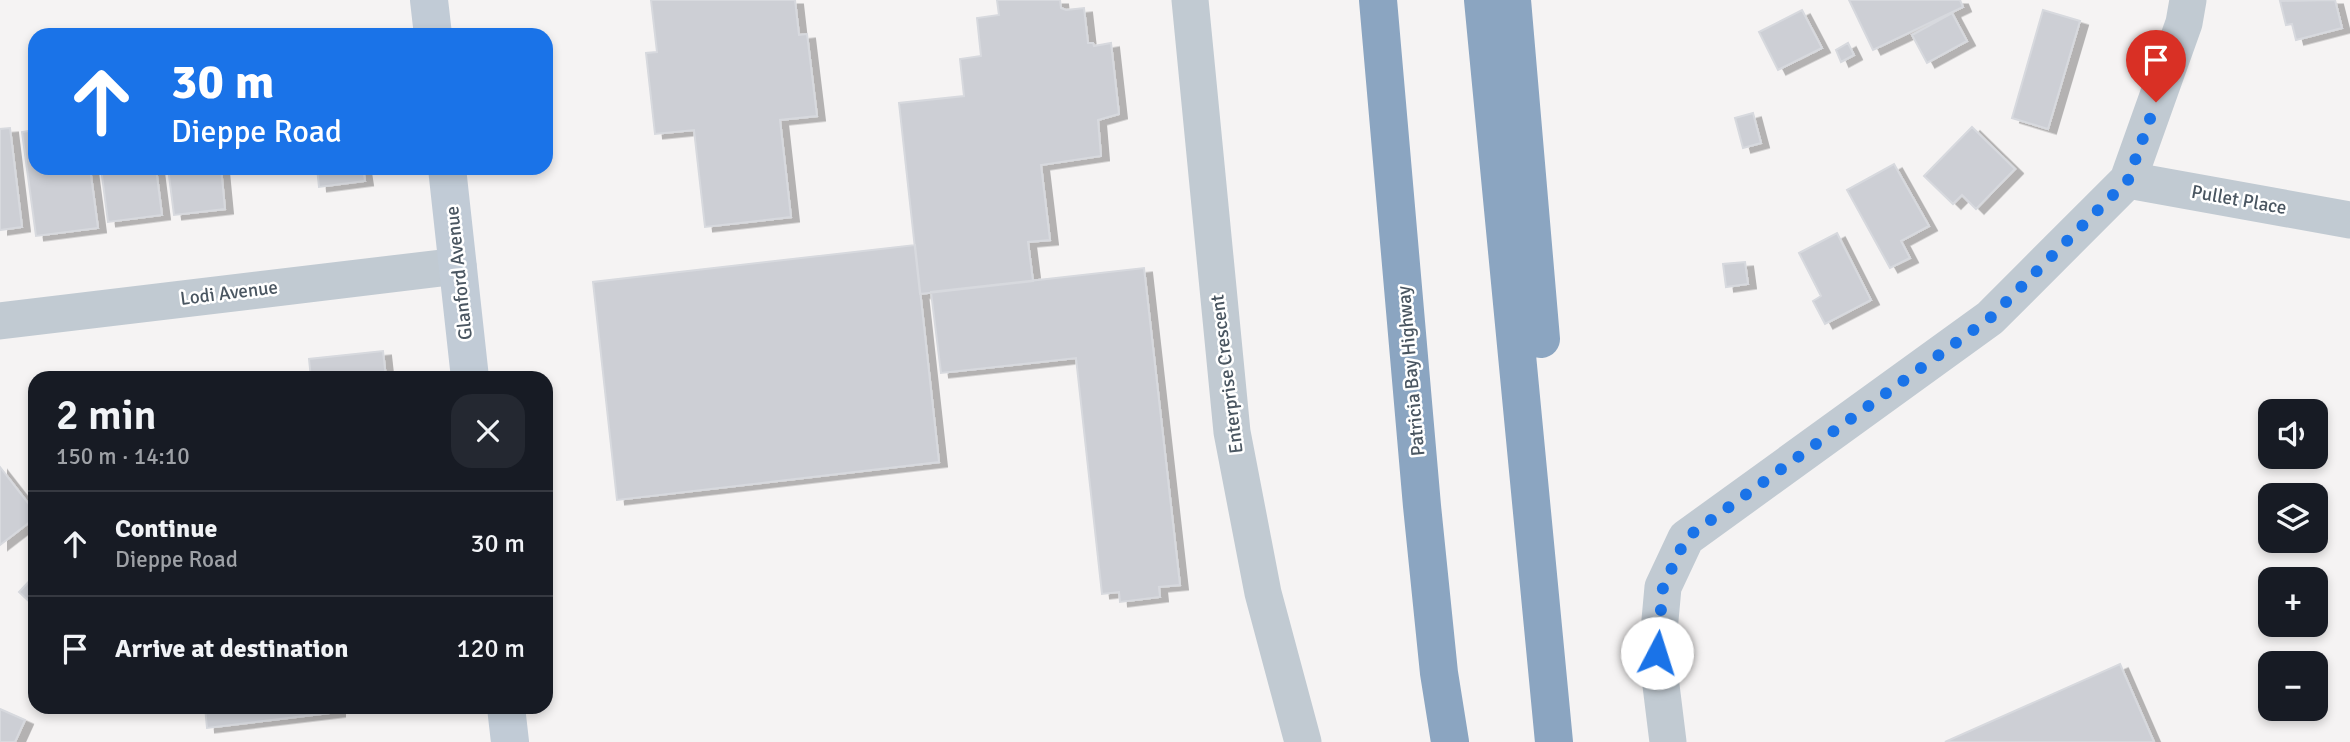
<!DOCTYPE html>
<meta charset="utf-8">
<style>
:root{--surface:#171b24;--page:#242831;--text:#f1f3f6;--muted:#9ea1a6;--line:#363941}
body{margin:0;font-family:Signika,sans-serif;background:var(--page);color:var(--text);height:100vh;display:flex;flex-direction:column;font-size:26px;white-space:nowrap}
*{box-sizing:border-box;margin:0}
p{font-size:23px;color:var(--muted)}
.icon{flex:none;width:38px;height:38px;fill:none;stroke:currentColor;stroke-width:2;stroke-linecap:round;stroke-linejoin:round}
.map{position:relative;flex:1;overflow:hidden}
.sheet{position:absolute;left:28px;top:371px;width:525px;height:343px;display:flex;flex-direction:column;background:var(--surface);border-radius:21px;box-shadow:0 4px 10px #0003}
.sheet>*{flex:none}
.banner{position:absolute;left:28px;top:28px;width:525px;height:147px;border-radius:21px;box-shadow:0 4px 10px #0003;background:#1a73e8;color:#fff;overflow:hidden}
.buttons{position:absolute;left:2258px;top:399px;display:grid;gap:14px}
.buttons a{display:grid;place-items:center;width:70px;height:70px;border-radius:14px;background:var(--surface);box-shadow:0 4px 10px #0003;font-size:35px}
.pin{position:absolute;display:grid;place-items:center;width:60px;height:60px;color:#fff;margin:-72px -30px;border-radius:50% 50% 50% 0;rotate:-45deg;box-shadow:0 0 7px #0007}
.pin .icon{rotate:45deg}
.me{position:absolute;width:77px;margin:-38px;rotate:5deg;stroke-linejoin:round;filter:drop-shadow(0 0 5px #0008)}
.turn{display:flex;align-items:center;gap:24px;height:147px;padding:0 28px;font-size:32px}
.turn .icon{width:91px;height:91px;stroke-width:2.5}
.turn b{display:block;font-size:49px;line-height:60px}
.round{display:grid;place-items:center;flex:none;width:74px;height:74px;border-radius:21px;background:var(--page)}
.overview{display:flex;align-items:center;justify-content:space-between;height:119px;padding:0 28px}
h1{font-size:42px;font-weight:600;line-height:52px}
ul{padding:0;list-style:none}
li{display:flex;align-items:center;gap:21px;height:105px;padding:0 28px;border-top:2px solid var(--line)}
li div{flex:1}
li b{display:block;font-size:26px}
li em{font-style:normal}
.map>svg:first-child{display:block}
</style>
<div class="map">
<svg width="2350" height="742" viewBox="0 0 2350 742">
<defs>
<filter id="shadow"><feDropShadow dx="8" dy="4.5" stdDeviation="0" flood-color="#0004"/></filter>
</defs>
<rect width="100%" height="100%" fill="#f5f3f3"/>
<path fill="#cdcfd5" stroke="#d7d9de" stroke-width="2" filter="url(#shadow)" d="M 651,0 L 795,0 L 799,35 L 807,34 L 817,116 L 780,120 L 791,217 L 705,227 L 694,130 L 655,134 L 646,53 L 657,52 Z
M 997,0 L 1060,0 L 1061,8 L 1066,10 L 1084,8 L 1088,43 L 1093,43 L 1094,46 L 1111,43 L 1119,114 L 1098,120 L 1101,156 L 1041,165 L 1050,240 L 1028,242 L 1033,281 L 920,294 L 899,103 L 964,96 L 960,59 L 981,56 L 977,18 L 999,15 Z
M 1849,0 L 1960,0 L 1963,7 L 1873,50 Z
M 2335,0 L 2342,28 L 2296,40 L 2292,24 L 2286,25 L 2280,1 Z
M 1802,10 L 1822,48 L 1778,70 L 1759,32 Z
M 2043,10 L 2080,21 L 2048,129 L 2012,118 Z
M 1952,13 L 1967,41 L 1927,63 L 1912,35 Z
M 1848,43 L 1854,55 L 1841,62 L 1836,50 Z
M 1753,113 L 1761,143 L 1743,148 L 1735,118 Z
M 1972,127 L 2015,169 L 1976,209 L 1962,195 L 1953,204 L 1924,176 Z
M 10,128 L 22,227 L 0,230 L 0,129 Z
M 35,130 L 35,168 L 90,168 L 98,228 L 36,236 L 22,132 Z
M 1894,164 L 1929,226 L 1901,241 L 1910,258 L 1890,268 L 1847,190 Z
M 101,168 L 156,168 L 162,215 L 108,222 Z
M 168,168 L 221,168 L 225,209 L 174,215 Z
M 317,168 L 363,168 L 365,181 L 319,187 Z
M 1837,233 L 1871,300 L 1825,324 L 1813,301 L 1821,296 L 1799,253 Z
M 915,245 L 939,462 L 617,500 L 593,282 Z
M 1745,262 L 1748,284 L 1726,287 L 1723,264 Z
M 1144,268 L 1180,585 L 1159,587 L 1160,597 L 1120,602 L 1119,592 L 1102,594 L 1076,358 L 941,373 L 931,292 Z
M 383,351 L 386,378 L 311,378 L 309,359 Z
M 0,467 L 35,512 L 35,518 L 0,545 Z
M 35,575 L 35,607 L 19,592 Z
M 2120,664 L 2154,742 L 1945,742 Z
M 205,707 L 337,707 L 337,712 L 207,728 Z
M 0,709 L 25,720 L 15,742 L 0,742 Z"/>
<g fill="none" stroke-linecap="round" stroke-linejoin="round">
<path stroke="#c1cad2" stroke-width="37" d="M 1190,0 L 1232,432 L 1263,593 L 1303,742
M 2128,180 L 2350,220
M 0,321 L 458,266
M 1668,742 L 1657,653 L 1663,587 L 1686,538 L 1990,318 L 2128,180 L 2184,23 L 2188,0"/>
<path stroke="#c1cbd6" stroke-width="38" d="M 429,0 L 433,35
M 447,168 L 470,378
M 506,707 L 510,742"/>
<path stroke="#8ba5c1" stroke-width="38" d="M 1378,0 L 1422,506 L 1439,673 L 1450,742
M 1483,0 L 1554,742
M 1512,0 L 1541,339"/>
</g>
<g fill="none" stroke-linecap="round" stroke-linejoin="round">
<path stroke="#1a73e8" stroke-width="12" stroke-dasharray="0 21.6" d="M 1657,653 L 1663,587 L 1686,538 L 1990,318 L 2128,180 L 2156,102"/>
</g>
<g text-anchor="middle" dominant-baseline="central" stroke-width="5" stroke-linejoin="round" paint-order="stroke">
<g font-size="19" fill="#4a5661" stroke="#fff">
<text transform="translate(2239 200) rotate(10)">Pullet Place</text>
<text transform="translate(459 273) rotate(-96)">Glanford Avenue</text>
<text transform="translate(229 293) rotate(-7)">Lodi Avenue</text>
<text transform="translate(1411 371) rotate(-95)">Patricia Bay Highway</text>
<text transform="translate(1227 374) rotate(-97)">Enterprise Crescent</text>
</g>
</g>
</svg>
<div class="buttons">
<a><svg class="icon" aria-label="sound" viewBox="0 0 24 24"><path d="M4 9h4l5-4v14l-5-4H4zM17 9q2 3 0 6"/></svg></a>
<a><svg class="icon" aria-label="layers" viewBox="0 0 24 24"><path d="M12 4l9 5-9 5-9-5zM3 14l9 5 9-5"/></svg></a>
<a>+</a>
<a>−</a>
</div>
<div class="pin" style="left:2156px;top:102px;background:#d93025"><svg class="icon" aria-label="arrive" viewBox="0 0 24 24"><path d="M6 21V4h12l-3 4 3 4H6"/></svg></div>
<svg class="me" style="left:1657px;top:653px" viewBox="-20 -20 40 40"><circle r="19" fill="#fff"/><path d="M0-13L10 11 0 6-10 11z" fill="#1a73e8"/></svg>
<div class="banner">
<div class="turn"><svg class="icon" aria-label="ahead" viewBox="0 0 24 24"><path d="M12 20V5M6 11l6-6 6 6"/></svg><div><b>30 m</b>Dieppe Road</div></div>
</div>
<section class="sheet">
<div class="overview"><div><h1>2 min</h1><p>150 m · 14:10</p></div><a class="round"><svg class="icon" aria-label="close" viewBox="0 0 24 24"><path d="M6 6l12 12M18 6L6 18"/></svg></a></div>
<ul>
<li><svg class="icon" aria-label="ahead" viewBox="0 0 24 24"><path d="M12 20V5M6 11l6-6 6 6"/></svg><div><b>Continue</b><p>Dieppe Road</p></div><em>30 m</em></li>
<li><svg class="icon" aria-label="arrive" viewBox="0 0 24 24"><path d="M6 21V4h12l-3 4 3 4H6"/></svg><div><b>Arrive at destination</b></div><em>120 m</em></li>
</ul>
</section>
</div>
